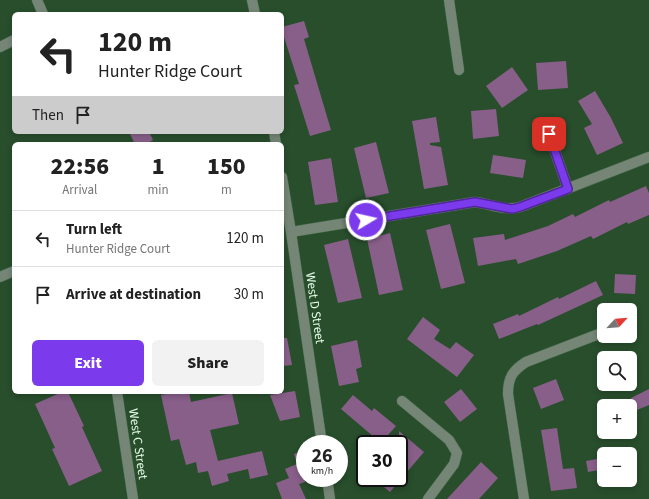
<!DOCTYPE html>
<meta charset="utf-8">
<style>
:root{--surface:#fff;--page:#f2f2f2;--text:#222;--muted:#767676;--line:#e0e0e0;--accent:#7c3aed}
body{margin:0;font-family:"Source Sans 3",sans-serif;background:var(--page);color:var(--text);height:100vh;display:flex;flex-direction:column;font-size:15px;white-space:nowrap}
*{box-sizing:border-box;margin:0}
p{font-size:13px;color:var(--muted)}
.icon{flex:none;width:22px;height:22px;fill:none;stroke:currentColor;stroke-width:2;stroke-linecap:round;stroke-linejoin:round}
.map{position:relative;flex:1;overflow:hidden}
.drawer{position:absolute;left:12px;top:142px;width:272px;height:252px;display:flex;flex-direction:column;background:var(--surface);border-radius:6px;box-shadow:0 2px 6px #0003}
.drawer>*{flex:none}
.hud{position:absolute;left:12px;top:12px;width:272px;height:122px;border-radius:6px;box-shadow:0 2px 6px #0003;background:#fff;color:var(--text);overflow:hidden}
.needle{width:26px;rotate:64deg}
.controls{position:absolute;left:597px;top:303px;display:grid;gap:8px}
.controls a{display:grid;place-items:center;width:40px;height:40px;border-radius:6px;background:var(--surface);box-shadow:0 2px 6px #0003;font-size:20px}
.speed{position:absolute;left:296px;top:435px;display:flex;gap:8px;font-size:20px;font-weight:700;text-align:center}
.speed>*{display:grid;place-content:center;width:52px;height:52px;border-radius:50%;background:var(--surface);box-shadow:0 2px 6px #0003;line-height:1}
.speed small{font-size:10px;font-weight:400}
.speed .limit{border:2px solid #111;border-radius:6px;background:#fff;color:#111}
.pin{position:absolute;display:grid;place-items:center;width:34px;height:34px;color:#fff;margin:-17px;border-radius:8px;box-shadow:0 2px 6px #0006}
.me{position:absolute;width:44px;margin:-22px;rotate:81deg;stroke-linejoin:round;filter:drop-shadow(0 0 3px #0008)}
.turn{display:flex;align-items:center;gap:14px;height:84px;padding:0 20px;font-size:18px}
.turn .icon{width:52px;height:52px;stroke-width:2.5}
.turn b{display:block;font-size:28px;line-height:34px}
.then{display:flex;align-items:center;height:38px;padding:0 20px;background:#0003;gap:8px;font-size:15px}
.eta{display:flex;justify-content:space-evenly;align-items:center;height:68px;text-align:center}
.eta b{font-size:24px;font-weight:800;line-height:28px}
.button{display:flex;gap:8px;margin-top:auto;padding:8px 20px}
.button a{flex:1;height:46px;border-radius:6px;background:var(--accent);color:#fff;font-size:16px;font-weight:800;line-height:46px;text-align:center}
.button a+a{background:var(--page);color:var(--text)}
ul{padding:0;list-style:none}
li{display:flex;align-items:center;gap:12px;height:56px;padding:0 20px;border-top:1px solid var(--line)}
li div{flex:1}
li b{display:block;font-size:15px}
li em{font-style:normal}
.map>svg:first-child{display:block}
</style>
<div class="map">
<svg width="649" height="499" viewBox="0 0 649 499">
<rect width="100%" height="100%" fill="#284e2c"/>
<path fill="#885f89" d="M 304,21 L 309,37 L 304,39 L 331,130 L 310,136 L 294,85 L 299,84 L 282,31 L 282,27 Z
M 566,61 L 568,88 L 538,90 L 536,63 Z
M 512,67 L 528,90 L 502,108 L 486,86 Z
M 595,91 L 611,118 L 623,143 L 597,155 L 584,128 L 592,124 L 578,101 Z
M 496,109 L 499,136 L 473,139 L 471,111 Z
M 436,117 L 440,142 L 430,143 L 430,145 L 441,147 L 448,185 L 424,189 L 412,121 Z
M 129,132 L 149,132 L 153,140 L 146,144 L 135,144 Z
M 376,142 L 389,193 L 366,198 L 354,148 Z
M 493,155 L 526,160 L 523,178 L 490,173 Z
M 331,158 L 338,202 L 315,205 L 308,162 Z
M 646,186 L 649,193 L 649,215 L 628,224 L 627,222 L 593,239 L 591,236 L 557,251 L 518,264 L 516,259 L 478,266 L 473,238 L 504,234 L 505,240 L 548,226 L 573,214 L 575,217 L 609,200 L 610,202 Z
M 450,224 L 465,283 L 441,289 L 426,230 Z
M 390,233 L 403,290 L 379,295 L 367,239 Z
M 348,239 L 362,298 L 338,303 L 324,245 Z
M 615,274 L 636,275 L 635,294 L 614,293 Z
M 596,281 L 603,295 L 538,325 L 537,324 L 499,339 L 493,324 L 518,314 L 519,316 L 558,297 L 559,299 Z
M 423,317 L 440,330 L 434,339 L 450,349 L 456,342 L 474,355 L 457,377 L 407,339 Z
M 282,338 L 287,338 L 292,365 L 282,366 Z
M 357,340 L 362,367 L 356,369 L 359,382 L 339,386 L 331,346 Z
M 556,379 L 564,400 L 541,409 L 533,388 Z
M 461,389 L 477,409 L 460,422 L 444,402 Z
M 649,389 L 649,405 L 637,410 L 631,398 Z
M 295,391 L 300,417 L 280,421 L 270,395 Z
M 62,392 L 68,392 L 84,426 L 82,427 L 102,471 L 69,486 L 52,449 L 55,448 L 35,404 Z
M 175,392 L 189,392 L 191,402 L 232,393 L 239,424 L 210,430 L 218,461 L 262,451 L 268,475 L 250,479 L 248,469 L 227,474 L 229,481 L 212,486 L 208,471 L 198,473 L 196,462 L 186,465 L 179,439 L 171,441 L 161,395 Z
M 353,395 L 372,411 L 374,408 L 396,426 L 381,443 L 341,409 Z
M 557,428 L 563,469 L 574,468 L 577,488 L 551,491 L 541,430 Z
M 399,431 L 424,452 L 390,492 L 373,478 L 399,478 Z
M 305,450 L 305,482 L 299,484 L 306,499 L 282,499 L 276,483 L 289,478 L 285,469 L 297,464 L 294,454 Z
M 597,459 L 599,470 L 588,472 L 586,461 Z
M 481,462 L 498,478 L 479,499 L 447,499 Z"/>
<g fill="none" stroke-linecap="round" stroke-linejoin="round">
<g stroke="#466a4a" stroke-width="11">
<path id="minor" d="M 37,0 L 43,14
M 252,0 L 255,14
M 449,0 L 459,70
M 0,47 L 14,40
M 274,132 L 276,144
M 549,134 L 568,189
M 282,177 L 291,232 L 322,444
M 291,232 L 475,202 C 490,204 505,211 520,207 L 649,157
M 0,277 L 14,271
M 623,336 L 629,337
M 117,392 L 133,499
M 402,401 L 449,440 L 457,453 L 454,464 L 428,499
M 327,478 L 330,499
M 524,499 L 508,394 C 508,378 512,371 526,362 L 604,332"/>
</g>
<use href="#minor" stroke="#758676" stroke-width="10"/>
</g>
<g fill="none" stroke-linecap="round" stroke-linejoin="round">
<g stroke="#51269a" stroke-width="10">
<path id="route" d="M 366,220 L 475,202 L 512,209 L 520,207 L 568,189 L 549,134"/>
</g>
<use href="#route" stroke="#7c3aed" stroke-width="7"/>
</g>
<g text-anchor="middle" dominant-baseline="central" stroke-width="3.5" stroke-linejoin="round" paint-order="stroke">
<g font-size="13" fill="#e6fce7" stroke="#284e2c">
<text transform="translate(315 308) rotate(82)">West D Street</text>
<text transform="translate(138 444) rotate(82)">West C Street</text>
</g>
</g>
</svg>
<div class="controls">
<a><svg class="needle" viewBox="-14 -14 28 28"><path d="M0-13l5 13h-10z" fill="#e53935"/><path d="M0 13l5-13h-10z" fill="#767676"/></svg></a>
<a><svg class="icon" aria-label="search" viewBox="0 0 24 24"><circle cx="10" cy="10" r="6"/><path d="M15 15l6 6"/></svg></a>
<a>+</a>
<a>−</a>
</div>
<div class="speed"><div>26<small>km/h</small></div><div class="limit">30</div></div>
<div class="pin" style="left:549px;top:134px;background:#d93025"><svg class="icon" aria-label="arrive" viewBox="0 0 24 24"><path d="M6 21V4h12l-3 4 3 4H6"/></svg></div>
<svg class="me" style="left:366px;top:220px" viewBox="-20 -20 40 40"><circle r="17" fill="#7c3aed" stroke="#fff" stroke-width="3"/><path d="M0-11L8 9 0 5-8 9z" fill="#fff"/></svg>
<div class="hud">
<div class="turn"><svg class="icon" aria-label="left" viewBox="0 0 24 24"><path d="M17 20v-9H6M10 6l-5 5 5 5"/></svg><div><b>120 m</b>Hunter Ridge Court</div></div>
<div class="then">Then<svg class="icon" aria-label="arrive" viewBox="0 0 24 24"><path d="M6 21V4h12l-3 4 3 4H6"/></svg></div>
</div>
<section class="drawer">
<div class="eta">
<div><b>22:56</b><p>Arrival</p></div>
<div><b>1</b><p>min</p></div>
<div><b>150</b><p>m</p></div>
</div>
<ul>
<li><svg class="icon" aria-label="left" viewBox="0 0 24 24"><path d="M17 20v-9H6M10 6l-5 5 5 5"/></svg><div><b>Turn left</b><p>Hunter Ridge Court</p></div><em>120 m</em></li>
<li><svg class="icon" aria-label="arrive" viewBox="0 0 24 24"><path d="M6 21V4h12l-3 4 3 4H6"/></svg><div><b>Arrive at destination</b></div><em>30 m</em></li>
</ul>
<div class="button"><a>Exit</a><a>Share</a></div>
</section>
</div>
